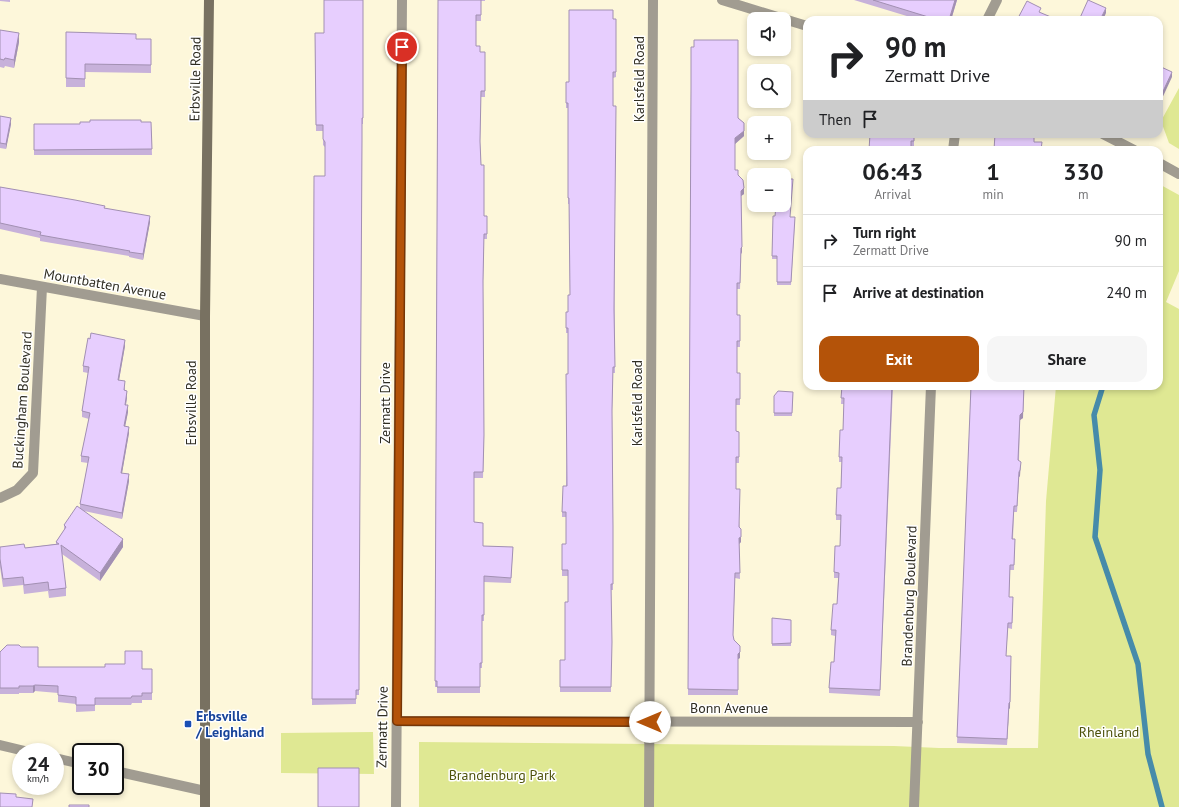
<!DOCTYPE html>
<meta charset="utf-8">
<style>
:root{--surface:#fff;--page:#f6f6f6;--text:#202124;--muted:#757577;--line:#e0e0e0;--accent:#b45309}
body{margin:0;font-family:"PT Sans",sans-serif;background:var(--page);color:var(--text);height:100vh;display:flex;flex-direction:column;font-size:15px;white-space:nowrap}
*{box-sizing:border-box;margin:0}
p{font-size:13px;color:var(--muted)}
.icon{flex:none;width:22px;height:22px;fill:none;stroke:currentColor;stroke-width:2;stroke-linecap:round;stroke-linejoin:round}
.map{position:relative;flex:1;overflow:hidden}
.details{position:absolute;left:803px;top:146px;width:360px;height:244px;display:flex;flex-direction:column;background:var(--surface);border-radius:12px;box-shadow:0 2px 6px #0003}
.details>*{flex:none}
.top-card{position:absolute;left:803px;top:16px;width:360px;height:122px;border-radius:12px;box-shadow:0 2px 6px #0003;background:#fff;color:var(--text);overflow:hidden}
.controls{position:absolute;left:747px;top:12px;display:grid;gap:8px}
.controls a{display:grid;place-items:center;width:44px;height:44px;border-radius:8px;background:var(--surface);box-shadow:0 2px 6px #0003;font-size:20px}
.speed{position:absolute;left:12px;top:743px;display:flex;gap:8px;font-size:20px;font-weight:700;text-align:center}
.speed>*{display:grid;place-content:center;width:52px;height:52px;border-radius:50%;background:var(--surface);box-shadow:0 2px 6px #0003;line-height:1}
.speed small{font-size:10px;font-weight:400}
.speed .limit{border:2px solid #111;border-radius:6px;background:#fff;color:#111}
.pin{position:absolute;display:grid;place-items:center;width:34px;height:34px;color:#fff;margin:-17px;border:2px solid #fff;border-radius:50%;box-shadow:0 1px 4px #0007}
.me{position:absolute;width:44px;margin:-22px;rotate:270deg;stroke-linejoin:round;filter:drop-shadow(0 0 3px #0008)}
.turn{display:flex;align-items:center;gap:14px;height:84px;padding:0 16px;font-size:18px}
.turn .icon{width:52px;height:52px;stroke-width:2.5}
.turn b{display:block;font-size:28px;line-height:34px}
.then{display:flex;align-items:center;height:38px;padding:0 16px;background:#0003;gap:8px;font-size:15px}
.eta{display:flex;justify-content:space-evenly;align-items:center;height:68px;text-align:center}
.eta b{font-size:24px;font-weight:700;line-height:28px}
.action{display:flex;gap:8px;margin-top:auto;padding:8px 16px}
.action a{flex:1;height:46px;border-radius:12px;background:var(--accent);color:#fff;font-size:16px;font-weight:700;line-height:46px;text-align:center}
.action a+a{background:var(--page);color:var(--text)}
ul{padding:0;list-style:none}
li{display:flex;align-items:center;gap:12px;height:52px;padding:0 16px;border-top:1px solid var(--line)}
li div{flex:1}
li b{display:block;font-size:15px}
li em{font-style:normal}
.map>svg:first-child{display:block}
</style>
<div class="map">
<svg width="1179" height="807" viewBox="0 0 1179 807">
<rect width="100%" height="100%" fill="#fdf7da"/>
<path fill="#dfe893" d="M 1179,88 L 1179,149 L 1169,143 L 1161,121 Z
M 1159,184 L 1179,195 L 1179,271 L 1166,302 L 1179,309 L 1179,807 L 419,807 L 419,742 L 894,746 L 939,748 L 1038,748 L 1046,501 L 1056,386 L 1159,386 Z
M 373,732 L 374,774 L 281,773 L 281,733 Z"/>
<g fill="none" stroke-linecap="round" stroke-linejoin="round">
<path stroke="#468baa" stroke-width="5.5" d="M 1103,386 L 1094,415 L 1100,470 L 1095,537 L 1138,664 L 1148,754 L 1162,807"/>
<path stroke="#a19c91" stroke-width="10" d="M 987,20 L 997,0
M 953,150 L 955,134
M 0,279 L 205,316
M 0,498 L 17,490 L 33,473 L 42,287
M 397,721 L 918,722
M 0,745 L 29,752
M 55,758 L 81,764
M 115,771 L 205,791
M 396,807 L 402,0
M 649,807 L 653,0
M 914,807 L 931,386"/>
<path stroke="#a19c91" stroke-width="10" d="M 722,0 L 784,19
M 784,19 L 807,26
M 1103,134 L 1134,150
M 1159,163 L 1179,174"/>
<path stroke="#787161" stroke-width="10" d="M 205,807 L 205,316 L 209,0"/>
</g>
<path fill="#c7b1da" d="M 0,0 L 10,0 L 10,2 L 0,1 Z
M 363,0 L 363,124 L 362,124 L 359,695 L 356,695 L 356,704 L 312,705 L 314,176 L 325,176 L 325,147 L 323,145 L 323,131 L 316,131 L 315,33 L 324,33 Z
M 438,0 L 485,0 L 485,1 L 481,1 L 481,21 L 476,21 L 476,46 L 480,52 L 485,52 L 485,97 L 481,97 L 480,143 L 484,216 L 487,216 L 487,239 L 484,239 L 483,287 L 484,441 L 483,478 L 474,478 L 474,522 L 483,546 L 513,547 L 511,583 L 484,582 L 484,621 L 482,621 L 482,668 L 480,668 L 480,693 L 437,693 L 437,687 L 435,687 Z
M 854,0 L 957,0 L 951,20 L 920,20 Z
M 613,19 L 616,19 L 616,77 L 613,78 L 615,373 L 613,373 L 612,414 L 613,532 L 613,590 L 611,590 L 611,692 L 560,692 L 560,660 L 565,660 L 568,602 L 568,576 L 562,576 L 562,544 L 566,544 L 566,517 L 562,517 L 562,512 L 566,486 L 568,374 L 568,333 L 566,333 L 566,312 L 568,312 L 570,295 L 569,204 L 568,204 L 568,108 L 566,108 L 566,82 L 569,82 Z
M 0,30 L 19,42 L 14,68 L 5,66 L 4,68 L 0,67 Z
M 66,32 L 136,39 L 151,39 L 151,73 L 85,72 L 85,87 L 66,87 Z
M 691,88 L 738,118 L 744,123 L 744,136 L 735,144 L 735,170 L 738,175 L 744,194 L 741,196 L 742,252 L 741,254 L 740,289 L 737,289 L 737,315 L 740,315 L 740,347 L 737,347 L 737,373 L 740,373 L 740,405 L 736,405 L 736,431 L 739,432 L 739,463 L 736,463 L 736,489 L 741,542 L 739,544 L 740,579 L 735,578 L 733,636 L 734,640 L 740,646 L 740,658 L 738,659 L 738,695 L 688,695 Z
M 0,116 L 11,124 L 6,149 L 0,148 Z
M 151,122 L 152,155 L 34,155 L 34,124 L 80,124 Z
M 870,134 L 914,134 L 914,146 L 911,146 Z
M 0,187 L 105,208 L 150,222 L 143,260 L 129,257 L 129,256 L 40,241 L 40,238 L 0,229 Z
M 773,216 L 791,217 L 795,220 L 791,285 L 777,285 L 777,259 L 772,259 Z
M 125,346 L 119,380 L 125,388 L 125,390 L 127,397 L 126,405 L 128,412 L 125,426 L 129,433 L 122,473 L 129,481 L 122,519 L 84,511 L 123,547 L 100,581 L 62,554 L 66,588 L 66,596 L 49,598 L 48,591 L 24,594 L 23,585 L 3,587 L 0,567 L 0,547 L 25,548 L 56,544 L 56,542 L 64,530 L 64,525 L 80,509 L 80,504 L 88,463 L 81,462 L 81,456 L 89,419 L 82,417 L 82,411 L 88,373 L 83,372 L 83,366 Z
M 842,386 L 893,386 L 880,696 L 829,693 L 829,688 L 834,662 L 835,636 L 831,635 L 831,630 L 837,604 L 838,578 L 834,578 L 834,572 L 840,546 L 841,520 L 836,520 L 836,515 L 841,488 L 842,462 L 839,462 L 839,457 L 843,430 L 844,404 L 841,404 Z
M 971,386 L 1023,418 L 1020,420 L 1019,460 L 1020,476 L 1019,477 L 1017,512 L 1014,512 L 1013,539 L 1015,539 L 1014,570 L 1010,570 L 1009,597 L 1013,603 L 1012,629 L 1008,628 L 1006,656 L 1010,708 L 1009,709 L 1007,745 L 957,743 Z
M 793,392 L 792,416 L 774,416 L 774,396 Z
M 772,618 L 791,620 L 791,646 L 772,646 Z
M 0,652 L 38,667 L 152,669 L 152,700 L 142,700 L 142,703 L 132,703 L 131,705 L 95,705 L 95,711 L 76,712 L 76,704 L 58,702 L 58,693 L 35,691 L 33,693 L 19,693 L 19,694 L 0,694 Z"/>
<path fill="#a290b2" d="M 955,0 L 957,0 L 951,20 L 949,20 Z
M 1106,8 L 1106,13 L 1103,20 L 1100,20 Z
M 19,33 L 19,42 L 14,68 L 14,60 Z
M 1172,72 L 1172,77 L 1159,105 L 1159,100 Z
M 11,118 L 11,124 L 6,149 L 6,144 Z
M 744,131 L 744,136 L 735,144 L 735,138 Z
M 744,188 L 744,194 L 741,196 L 741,191 Z
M 150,216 L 150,222 L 143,260 L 143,254 Z
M 742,247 L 742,252 L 741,254 L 740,289 L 741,248 Z
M 125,340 L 125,346 L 118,386 L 118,380 Z
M 1024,386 L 1023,418 L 1020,420 L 1020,415 Z
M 127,391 L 127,397 L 125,411 L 125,405 Z
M 128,405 L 128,412 L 124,432 L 124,426 Z
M 129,427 L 129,433 L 121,479 L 121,473 Z
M 1021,462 L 1020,476 L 1019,477 L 1017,512 L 1019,472 Z
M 129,474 L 129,481 L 122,519 L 122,513 Z
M 741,537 L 741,542 L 739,544 L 739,538 Z
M 123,539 L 123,547 L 100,581 L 100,573 Z
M 740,652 L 740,658 L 738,659 L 738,695 L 738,654 Z
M 1011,656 L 1010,708 L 1009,709 L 1007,745 Z
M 35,685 L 35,691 L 33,693 L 33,686 Z"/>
<path fill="#e7cefe" stroke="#a290b2" d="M 324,0 L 363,0 L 363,118 L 362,118 L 362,140 L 359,655 L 359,690 L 356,690 L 356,699 L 312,699 L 314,176 L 325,176 L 325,142 L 323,139 L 323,125 L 316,125 L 315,33 L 324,33 Z
M 438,0 L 481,0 L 481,15 L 476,15 L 476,46 L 480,46 L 480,52 L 485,52 L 485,91 L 481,91 L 480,141 L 481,165 L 484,165 L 484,216 L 487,216 L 487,234 L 484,234 L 483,281 L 484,435 L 483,472 L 474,472 L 474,522 L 483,523 L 483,546 L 513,547 L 511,578 L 484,576 L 484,615 L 482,615 L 482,663 L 480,663 L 480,687 L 437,687 L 437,681 L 435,681 Z
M 873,0 L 955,0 L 949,20 L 940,17 L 939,20 L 938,20 Z
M 1088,0 L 1106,8 L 1100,20 L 1079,20 Z
M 1027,1 L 1041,8 L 1039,12 L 1058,20 L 1017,20 Z
M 569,10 L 613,10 L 613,19 L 616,19 L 616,72 L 613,72 L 613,106 L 616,106 L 614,309 L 615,367 L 613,367 L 612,410 L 613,526 L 613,584 L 611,584 L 612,642 L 611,687 L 560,687 L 560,660 L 565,660 L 565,602 L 568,602 L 568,570 L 562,570 L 562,544 L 566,544 L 566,512 L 562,512 L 563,486 L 567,486 L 566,374 L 568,374 L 568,328 L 566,328 L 566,312 L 568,312 L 568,295 L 570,295 L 569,198 L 568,198 L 568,103 L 566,103 L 566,82 L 569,82 Z
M 0,30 L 19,33 L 14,60 L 5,58 L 4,60 L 0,59 Z
M 66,32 L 136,34 L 136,39 L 151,39 L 151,65 L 85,64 L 85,79 L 66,78 Z
M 694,40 L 738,40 L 738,118 L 744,123 L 744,131 L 735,138 L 735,170 L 738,170 L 738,175 L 743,180 L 744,188 L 741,191 L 742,247 L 741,248 L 740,283 L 737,283 L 737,315 L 740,315 L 740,341 L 737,341 L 737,373 L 740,373 L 740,399 L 736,399 L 736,431 L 739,432 L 739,457 L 736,457 L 736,489 L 740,489 L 739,527 L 741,529 L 741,537 L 739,538 L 740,573 L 735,573 L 733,635 L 734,640 L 740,646 L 740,652 L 738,654 L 738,690 L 688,689 L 691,88 L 691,47 L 694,47 Z
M 1159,66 L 1172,72 L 1159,100 Z
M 0,116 L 11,118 L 6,144 L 0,143 Z
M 90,120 L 141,120 L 141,122 L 151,122 L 152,149 L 34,150 L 34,124 L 80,124 L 80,122 L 90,122 Z
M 870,134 L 914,134 L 914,141 L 911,141 L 911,150 L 869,150 Z
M 995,134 L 1034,134 L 1034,142 L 1042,142 L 1041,150 L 994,150 Z
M 784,179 L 793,179 L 790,217 L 795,217 L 791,282 L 777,282 L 777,256 L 772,256 L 773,216 L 775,216 L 776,205 L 784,205 Z
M 0,187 L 75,200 L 105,206 L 104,208 L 150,216 L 143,254 L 129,252 L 130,251 L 40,235 L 41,232 L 0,223 Z
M 91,333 L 125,340 L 118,380 L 125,381 L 124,390 L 127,391 L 125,405 L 128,405 L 124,426 L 129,427 L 121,473 L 129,474 L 122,513 L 80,504 L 89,457 L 81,456 L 90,413 L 82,411 L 89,367 L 83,366 L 88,338 L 90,339 Z
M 842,386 L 892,386 L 880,690 L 829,688 L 831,662 L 834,662 L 836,630 L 831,630 L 833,604 L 837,604 L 839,573 L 834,572 L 835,546 L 840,546 L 841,515 L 836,515 L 837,488 L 841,488 L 842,457 L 839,457 L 840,430 L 843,430 L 844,398 L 841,398 Z
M 971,386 L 1024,386 L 1023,412 L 1020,415 L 1018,460 L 1021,462 L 1020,470 L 1019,472 L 1017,506 L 1014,506 L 1012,539 L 1015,539 L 1014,565 L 1010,565 L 1009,597 L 1013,597 L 1012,623 L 1008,623 L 1006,656 L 1011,656 L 1010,702 L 1009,703 L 1007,739 L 957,737 Z
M 778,391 L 793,392 L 792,413 L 774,413 L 774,396 Z
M 77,506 L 123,539 L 100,573 L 61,545 L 66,588 L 49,590 L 48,582 L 24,585 L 23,577 L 3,579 L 0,559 L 0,547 L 24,544 L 25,548 L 59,544 L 56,542 L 66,527 L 64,525 Z
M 772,618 L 791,620 L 791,643 L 772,644 Z
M 7,645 L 19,645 L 21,647 L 38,647 L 38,667 L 105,667 L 105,664 L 125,664 L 125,651 L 142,651 L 142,669 L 152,669 L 152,693 L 142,693 L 142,696 L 132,696 L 131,698 L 95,698 L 95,705 L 76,705 L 76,697 L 58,695 L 58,686 L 35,685 L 33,686 L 19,686 L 19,688 L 0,688 L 0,652 Z
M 318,768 L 359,768 L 359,807 L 318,807 Z
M 0,793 L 16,794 L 16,797 L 33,799 L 32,807 L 0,807 Z
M 69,805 L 89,805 L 89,807 L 69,807 Z"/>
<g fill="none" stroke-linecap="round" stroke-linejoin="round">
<g stroke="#753606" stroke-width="10">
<path id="route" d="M 402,47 L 397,721 L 650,722"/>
</g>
<use href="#route" stroke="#b45309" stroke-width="7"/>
</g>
<rect fill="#1a4fb4" stroke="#fff" stroke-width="1.5" x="184" y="720" width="8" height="8" rx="2"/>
<g text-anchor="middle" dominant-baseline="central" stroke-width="3" stroke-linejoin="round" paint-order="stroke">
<g font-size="14" fill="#2f2d22" stroke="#fff">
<text transform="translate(195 79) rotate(-89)">Erbsville Road</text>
<text transform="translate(639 79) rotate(-90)">Karlsfeld Road</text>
<text transform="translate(105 284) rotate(10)">Mountbatten Avenue</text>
<text transform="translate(22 400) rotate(-86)">Buckingham Boulevard</text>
<text transform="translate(191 403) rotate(-90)">Erbsville Road</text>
<text transform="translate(385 403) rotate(-90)">Zermatt Drive</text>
<text transform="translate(637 403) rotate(-90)">Karlsfeld Road</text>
<text transform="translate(909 596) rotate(-88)">Brandenburg Boulevard</text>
<text x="729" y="708">Bonn Avenue</text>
<text transform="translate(382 727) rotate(-89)">Zermatt Drive</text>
</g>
<g font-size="14" font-weight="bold" fill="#164399" stroke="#fff" text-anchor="start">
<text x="196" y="716">Erbsville<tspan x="196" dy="16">/ Leighland</tspan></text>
</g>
<g font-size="14" fill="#4e520b" stroke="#fff">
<text x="1109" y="732">Rheinland</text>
<text x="502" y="775">Brandenburg Park</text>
</g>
</g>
</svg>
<div class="controls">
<a><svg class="icon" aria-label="sound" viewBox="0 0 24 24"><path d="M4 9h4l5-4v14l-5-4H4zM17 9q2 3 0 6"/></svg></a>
<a><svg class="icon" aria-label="search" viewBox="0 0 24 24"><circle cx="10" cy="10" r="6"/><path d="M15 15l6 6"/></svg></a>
<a>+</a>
<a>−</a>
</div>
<div class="speed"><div>24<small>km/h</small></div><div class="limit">30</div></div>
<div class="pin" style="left:402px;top:47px;background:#d93025"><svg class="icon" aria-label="arrive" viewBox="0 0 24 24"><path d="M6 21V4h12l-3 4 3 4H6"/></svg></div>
<svg class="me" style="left:650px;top:722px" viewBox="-20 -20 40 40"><circle r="19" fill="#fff"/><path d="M0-13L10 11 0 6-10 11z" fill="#b45309"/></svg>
<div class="top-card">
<div class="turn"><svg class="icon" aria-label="right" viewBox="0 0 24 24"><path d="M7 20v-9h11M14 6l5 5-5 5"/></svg><div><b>90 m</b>Zermatt Drive</div></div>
<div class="then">Then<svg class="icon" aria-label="arrive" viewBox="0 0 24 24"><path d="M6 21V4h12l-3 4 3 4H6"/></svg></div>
</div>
<section class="details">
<div class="eta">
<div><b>06:43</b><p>Arrival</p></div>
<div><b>1</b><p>min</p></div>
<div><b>330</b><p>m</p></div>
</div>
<ul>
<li><svg class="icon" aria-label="right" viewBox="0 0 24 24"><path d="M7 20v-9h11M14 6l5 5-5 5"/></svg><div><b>Turn right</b><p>Zermatt Drive</p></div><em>90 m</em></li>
<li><svg class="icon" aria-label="arrive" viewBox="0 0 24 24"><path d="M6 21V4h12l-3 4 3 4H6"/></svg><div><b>Arrive at destination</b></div><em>240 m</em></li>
</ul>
<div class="action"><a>Exit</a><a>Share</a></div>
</section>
</div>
